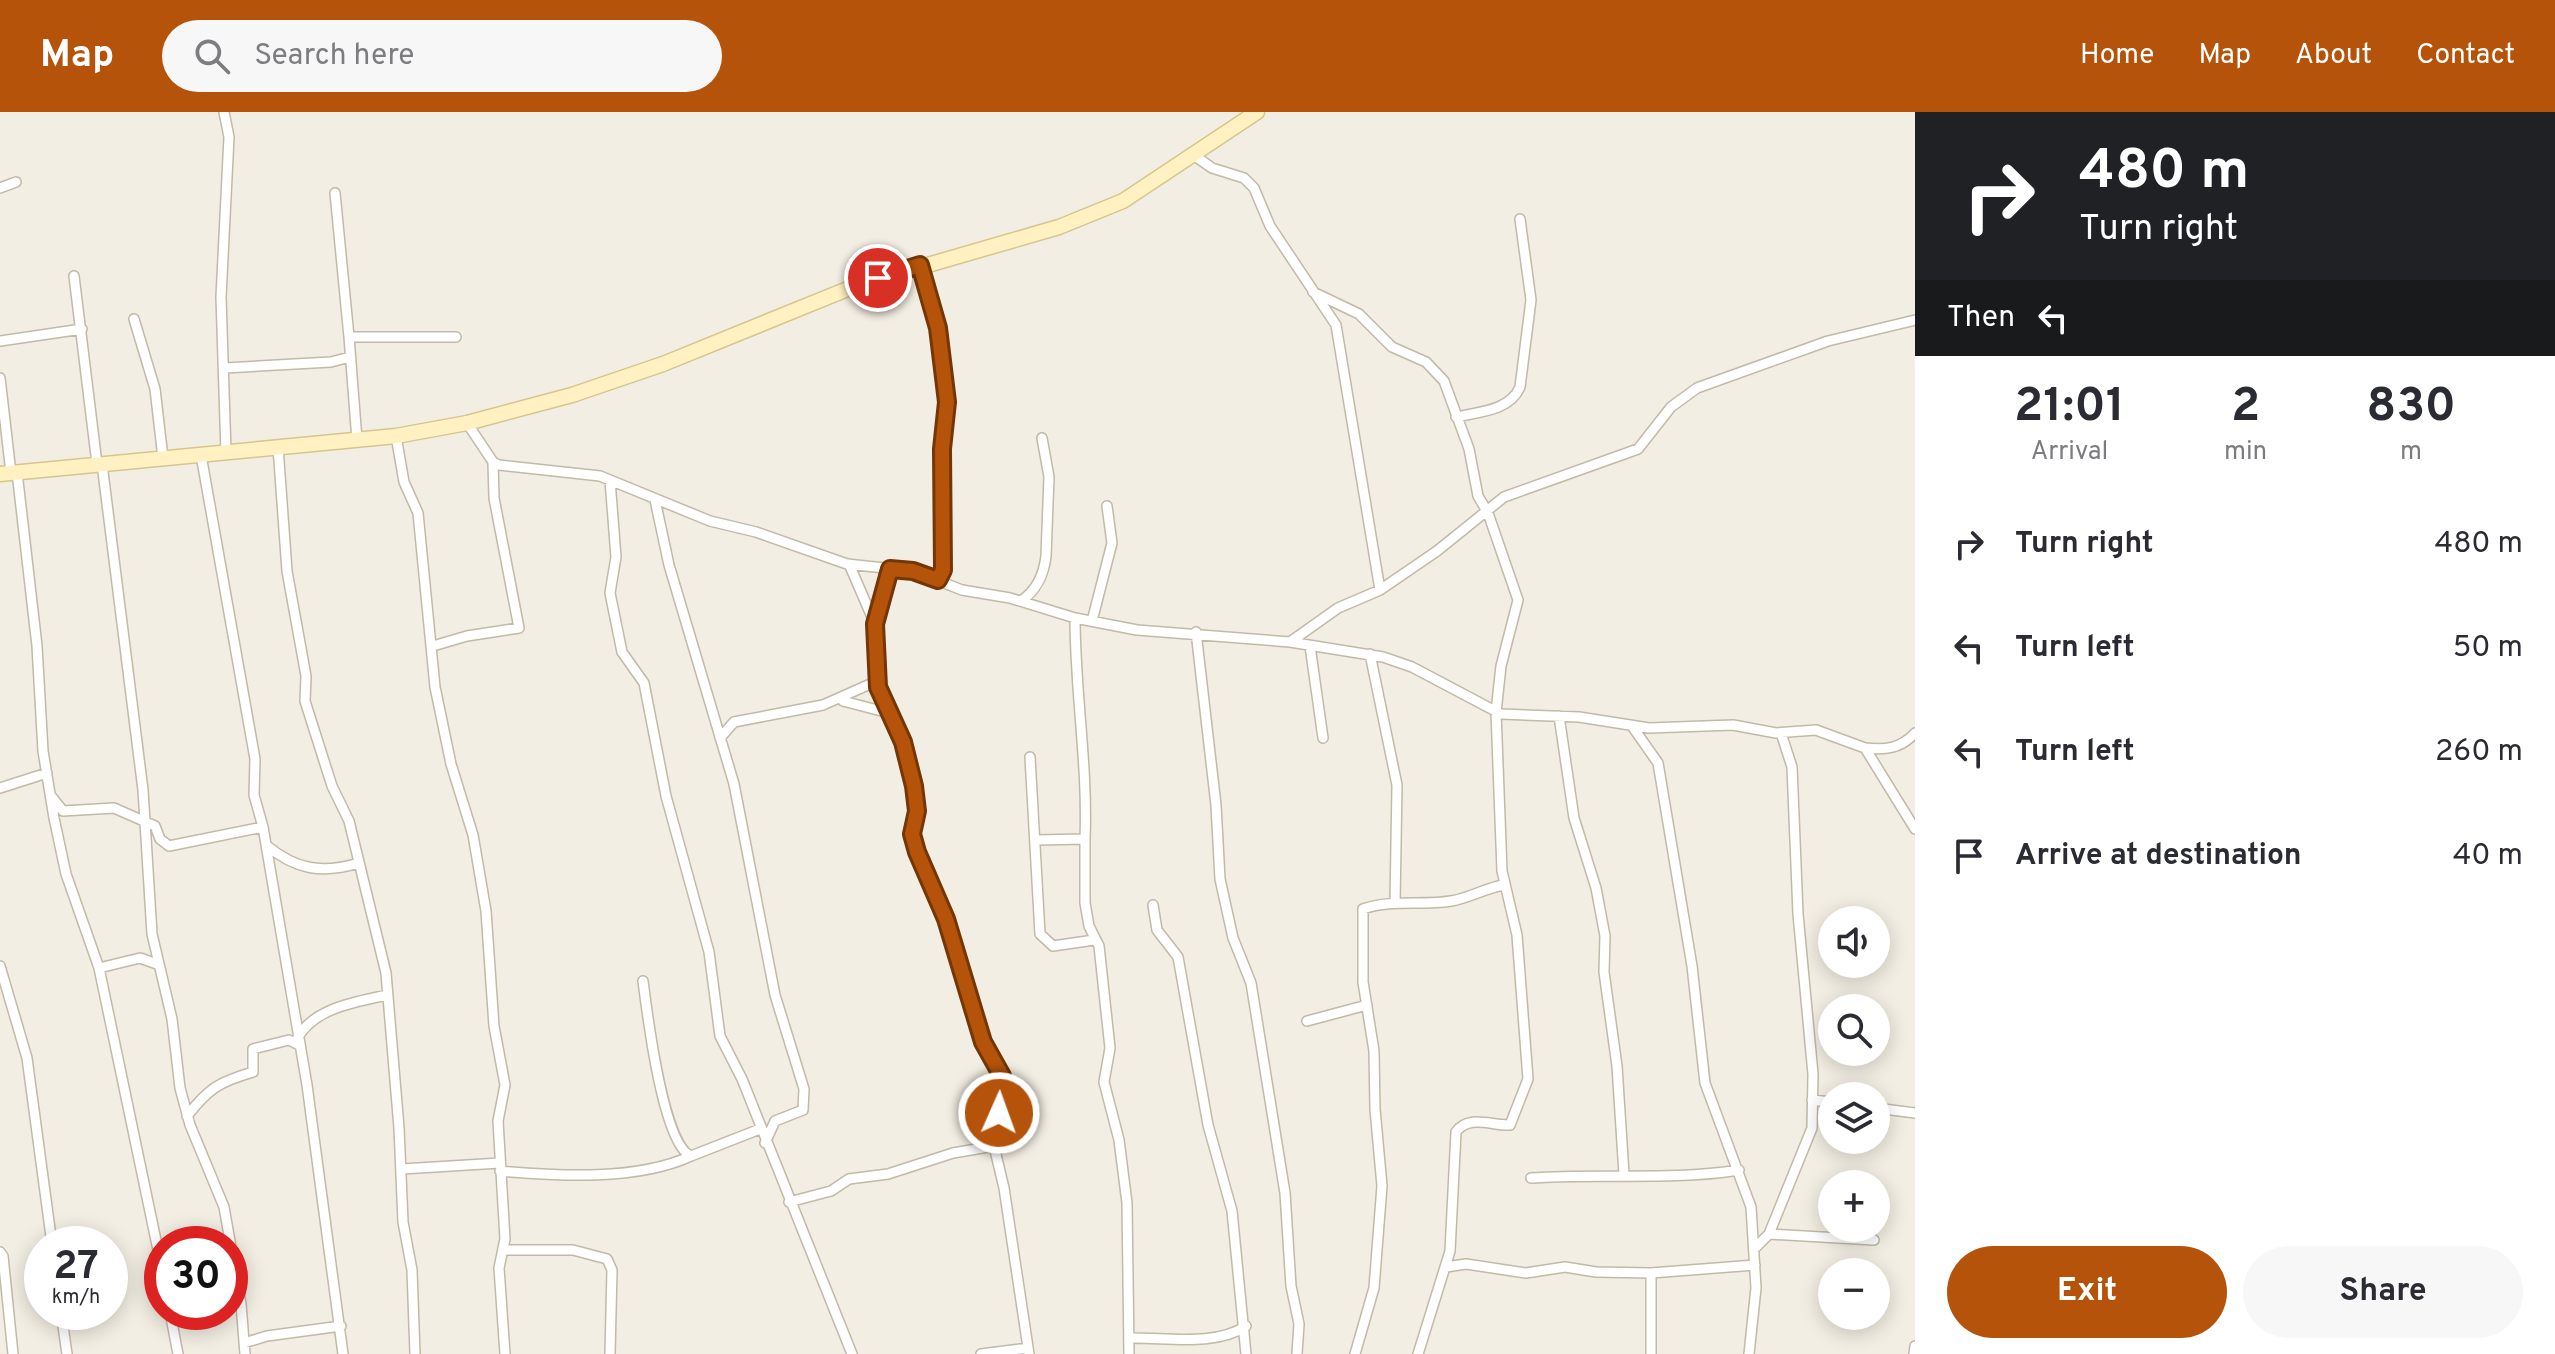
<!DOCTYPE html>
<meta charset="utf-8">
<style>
:root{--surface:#fff;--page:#f7f7f7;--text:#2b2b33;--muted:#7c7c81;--accent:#b45309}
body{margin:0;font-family:Overpass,sans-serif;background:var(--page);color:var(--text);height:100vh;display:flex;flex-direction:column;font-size:30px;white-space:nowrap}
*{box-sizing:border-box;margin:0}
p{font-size:26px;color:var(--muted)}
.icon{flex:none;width:44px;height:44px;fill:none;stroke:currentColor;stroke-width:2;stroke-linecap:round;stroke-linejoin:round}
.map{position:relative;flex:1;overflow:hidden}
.side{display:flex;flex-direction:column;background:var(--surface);width:640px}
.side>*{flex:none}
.banner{background:#202124;color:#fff;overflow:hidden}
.fabs{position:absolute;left:1818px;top:794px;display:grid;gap:16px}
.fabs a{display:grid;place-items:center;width:72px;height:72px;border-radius:50%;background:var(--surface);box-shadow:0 4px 20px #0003;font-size:40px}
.speed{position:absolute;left:24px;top:1114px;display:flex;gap:16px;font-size:40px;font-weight:700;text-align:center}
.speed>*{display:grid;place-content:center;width:104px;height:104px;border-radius:50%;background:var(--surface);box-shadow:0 4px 20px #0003;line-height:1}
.speed small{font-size:20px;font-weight:400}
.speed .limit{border:12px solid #d22;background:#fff;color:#111}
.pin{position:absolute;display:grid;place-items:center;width:68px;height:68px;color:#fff;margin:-34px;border:4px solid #fff;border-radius:50%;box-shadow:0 2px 8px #0007}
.me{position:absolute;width:88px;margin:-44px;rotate:2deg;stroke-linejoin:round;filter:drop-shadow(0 0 6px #0008)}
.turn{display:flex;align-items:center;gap:28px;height:168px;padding:0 32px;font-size:36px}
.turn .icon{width:104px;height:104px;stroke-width:2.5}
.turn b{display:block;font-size:56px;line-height:68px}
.then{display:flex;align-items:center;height:76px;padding:0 32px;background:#0003;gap:16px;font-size:30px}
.eta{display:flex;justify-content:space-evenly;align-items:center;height:136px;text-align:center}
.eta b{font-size:48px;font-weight:700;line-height:56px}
.button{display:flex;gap:16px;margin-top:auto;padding:16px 32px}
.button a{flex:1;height:92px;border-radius:48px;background:var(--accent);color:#fff;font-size:32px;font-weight:700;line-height:92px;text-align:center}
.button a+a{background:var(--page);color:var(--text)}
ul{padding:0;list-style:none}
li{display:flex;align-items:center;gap:24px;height:104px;padding:0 32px}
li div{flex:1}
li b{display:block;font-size:30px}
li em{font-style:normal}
header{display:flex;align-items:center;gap:48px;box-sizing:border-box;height:112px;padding:0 40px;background:var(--accent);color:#fff}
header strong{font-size:38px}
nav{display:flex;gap:44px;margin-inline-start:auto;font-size:28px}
.search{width:560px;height:72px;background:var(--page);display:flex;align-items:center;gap:20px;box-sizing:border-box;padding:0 28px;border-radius:44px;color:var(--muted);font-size:30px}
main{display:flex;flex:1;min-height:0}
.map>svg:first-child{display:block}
</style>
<header>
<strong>Map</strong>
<div class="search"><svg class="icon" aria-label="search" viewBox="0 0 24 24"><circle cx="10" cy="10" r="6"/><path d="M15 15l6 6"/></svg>Search here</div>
<nav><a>Home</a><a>Map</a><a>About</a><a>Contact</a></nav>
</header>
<main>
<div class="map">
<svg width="1915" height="1242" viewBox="0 0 1915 1242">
<rect width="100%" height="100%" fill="#f3eee3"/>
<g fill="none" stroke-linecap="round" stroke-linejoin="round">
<g stroke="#c2b9a8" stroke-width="12">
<path id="street" d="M 224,0 L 229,25 L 221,185 L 226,341
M 1195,44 L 1212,56 L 1244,66 L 1254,76 L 1270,114 L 1336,213 L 1380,478
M 0,76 L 16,70
M 335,81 L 349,225
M 920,153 L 938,216 L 947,290 L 942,337 L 944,447 L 938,468
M 74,164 L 97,352
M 1313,180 L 1359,202 L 1392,235 L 1426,250 L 1444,269 L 1469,337 L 1478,384 L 1488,401 L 1518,488 L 1501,554 L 1496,600 L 1502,759 L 1517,823 L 1528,967 L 1510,1013 C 1492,1014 1469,1002 1456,1020 L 1450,1139 L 1418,1242
M 134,207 L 155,277 L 163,346
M 0,229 L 82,217
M 225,256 L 331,250 L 350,245
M 0,266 L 11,361
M 1456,305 C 1478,300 1510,299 1520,275 L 1531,188 L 1520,107
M 467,311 L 493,350 L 499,353 L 600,364 L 710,409 L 756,420 L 847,452 L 913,459 L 962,478 L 1010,486 L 1075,506 L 1137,518 L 1290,530 L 1383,545 L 1412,555 L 1501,602 L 1579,605 L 1649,616 L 1733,613 L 1776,621 L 1816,618 L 1865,636 L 1915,717
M 396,324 L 404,370 L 418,401 L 435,575 L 451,652 L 473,723 L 486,799 L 494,914 L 505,973 L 498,1009 L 505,1127 L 499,1156 L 505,1242
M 357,328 L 349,225 L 456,225
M 278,335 L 287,459 L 306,564 L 305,589 L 332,674 L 349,709 L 386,861 L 399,1016 L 403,1110 L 412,1158 L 415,1242
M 201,343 L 255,647 L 254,683 L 263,715 L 307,973 L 343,1242
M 102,352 L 143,678 L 152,822 L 172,907 L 180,976 L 190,1013 L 224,1095 L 241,1192 L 245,1242
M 17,360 L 37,534 L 43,639 L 54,706 L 66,762 L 99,856 L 162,1157
M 610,368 L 616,445 L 610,481 L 622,540 L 644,571 L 666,684 L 709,840 L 720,924 L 742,967 L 852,1242
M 655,388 L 669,453 L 734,672 L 775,883 L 804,977 L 803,998 L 775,1009 L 765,1031
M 849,452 L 875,512 L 878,575 L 903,630 L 914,674 L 917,699 L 914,729 L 924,761 L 946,807 L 983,930 L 1002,964 L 1004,979 L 994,1034 L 1004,1076 L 1029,1242
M 1021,489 C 1036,479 1044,462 1046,444 L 1049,365 L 1042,326
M 1075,506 C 1075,580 1088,653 1085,727
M 1092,509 L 1112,431 L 1107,394
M 875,512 L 890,457
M 1196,520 L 1216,693 L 1220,767 L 1233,826 L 1251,871 L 1285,1081 L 1291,1174 L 1299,1212 L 1297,1242
M 1290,530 L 1338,496 L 1380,478 L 1437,439 L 1504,385 L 1638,337 L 1671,295 L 1697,276 L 1828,229 L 1915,208
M 433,534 L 467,524 L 519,516 L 494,386 L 493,350
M 1310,534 L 1323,626
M 1370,542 L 1397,673 L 1395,791
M 843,589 L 889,601
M 1559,604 L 1574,706 L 1596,776 L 1605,824 L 1604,860 L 1617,954 L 1624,1062
M 1632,614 L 1658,651 L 1692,854 L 1705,971 L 1751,1095 L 1756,1176 L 1749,1242
M 720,626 L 734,610 L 823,593 L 877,569
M 1865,636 C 1886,638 1900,637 1915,621
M 1030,645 L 1040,822 L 1053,834 L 1094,828
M 0,676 L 47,661
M 51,684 L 63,699 L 114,696 L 155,714 L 160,727 L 169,734 L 263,715
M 1037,728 L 1085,727 L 1085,791 L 1089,814 L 1099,834 L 1110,936 L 1104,970 L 1119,1028 L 1127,1091 L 1129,1242
M 266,733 C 296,758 322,762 359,751
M 1153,793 L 1157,818 L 1178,845 L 1208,1013 L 1232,1099 L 1246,1242
M 0,854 L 27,946 L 52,1132
M 99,856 L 140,846 L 157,852
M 643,869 C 647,900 663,1033 691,1044 L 760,1017
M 1307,909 L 1367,893
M 297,927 C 313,896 356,890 387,883
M 1812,988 L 1832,990
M 1876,996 L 1915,1001
M 187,1004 C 209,976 219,970 253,960 L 253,937 L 289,928 L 299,933
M 402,1057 L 500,1051
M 500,1059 C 559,1064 637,1069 691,1044
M 1531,1066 C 1600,1061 1670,1069 1739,1058
M 789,1090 L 831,1079 L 849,1067 L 888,1062 L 953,1041 L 994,1034
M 1769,1122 L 1874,1128
M 1754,1137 L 1769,1122 L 1812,1016 L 1813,962 L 1798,802 L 1792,655 L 1781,621
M 504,1138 L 573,1138 L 607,1147 L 612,1158 L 610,1242
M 0,1140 L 3,1144 L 13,1242
M 1446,1155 L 1466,1152 L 1526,1161 L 1565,1155 L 1596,1160 L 1651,1161
M 61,1200 L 67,1242
M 170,1200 L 178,1242
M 1129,1226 C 1165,1225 1215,1235 1246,1214
M 244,1231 L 267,1224 L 341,1214
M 981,1242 L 1028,1236
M 1355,1242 L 1374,1176 L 1382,1074 L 1375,997 L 1374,939 L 1363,870 L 1363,797 C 1392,787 1422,794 1451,789 C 1470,786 1485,776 1504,773
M 1651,1242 L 1651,1161 L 1755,1153
M 1914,1242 L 1915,1234"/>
</g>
<g stroke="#d7c58e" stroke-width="17">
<path id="secondary" d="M 0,362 L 396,324 L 467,311 L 572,283 L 663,252 L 855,174 L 1059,115 L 1123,89 L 1257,0"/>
</g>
<use href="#street" stroke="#fff" stroke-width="9"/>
<use href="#secondary" stroke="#fff1c1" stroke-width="14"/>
</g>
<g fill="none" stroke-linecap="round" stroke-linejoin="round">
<g stroke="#753606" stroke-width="20">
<path id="route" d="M 878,166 L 920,153 L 938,216 L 947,290 L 942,337 L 943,458 L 938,468 L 913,459 L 890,457 L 875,512 L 878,575 L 903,630 L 914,674 L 917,699 L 912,722 L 917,740 L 946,807 L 983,930 L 1002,964 L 1004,979 L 999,1001"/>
</g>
<use href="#route" stroke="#b45309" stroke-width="14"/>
</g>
</svg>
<div class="fabs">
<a><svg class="icon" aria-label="sound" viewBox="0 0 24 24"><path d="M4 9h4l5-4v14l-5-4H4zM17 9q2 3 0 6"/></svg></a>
<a><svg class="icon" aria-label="search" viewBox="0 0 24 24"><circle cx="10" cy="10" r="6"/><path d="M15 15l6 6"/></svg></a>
<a><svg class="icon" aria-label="layers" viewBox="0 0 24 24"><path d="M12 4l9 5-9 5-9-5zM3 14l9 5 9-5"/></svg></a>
<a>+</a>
<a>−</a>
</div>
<div class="speed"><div>27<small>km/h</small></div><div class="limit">30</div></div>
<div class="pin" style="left:878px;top:166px;background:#d93025"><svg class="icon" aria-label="arrive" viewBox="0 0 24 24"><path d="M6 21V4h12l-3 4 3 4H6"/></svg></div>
<svg class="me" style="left:999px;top:1001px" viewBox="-20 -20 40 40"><circle r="17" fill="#b45309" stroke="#fff" stroke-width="3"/><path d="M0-11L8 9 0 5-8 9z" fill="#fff"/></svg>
</div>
<section class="side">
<div class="banner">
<div class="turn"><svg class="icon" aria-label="right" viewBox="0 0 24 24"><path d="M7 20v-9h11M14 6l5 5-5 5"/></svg><div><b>480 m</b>Turn right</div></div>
<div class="then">Then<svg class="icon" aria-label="left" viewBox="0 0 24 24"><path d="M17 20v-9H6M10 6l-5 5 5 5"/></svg></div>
</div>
<div class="eta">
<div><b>21:01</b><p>Arrival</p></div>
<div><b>2</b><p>min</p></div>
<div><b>830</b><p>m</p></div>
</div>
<ul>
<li><svg class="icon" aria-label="right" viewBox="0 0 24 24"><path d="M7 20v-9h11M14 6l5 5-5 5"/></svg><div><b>Turn right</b></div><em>480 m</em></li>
<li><svg class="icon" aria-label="left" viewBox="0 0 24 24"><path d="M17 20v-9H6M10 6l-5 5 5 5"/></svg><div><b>Turn left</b></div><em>50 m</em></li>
<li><svg class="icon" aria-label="left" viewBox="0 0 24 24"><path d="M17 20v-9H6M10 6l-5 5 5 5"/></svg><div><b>Turn left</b></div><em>260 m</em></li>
<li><svg class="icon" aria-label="arrive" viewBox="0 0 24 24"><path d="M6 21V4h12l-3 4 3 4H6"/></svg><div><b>Arrive at destination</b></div><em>40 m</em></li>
</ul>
<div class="button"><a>Exit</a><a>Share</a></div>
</section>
</main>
